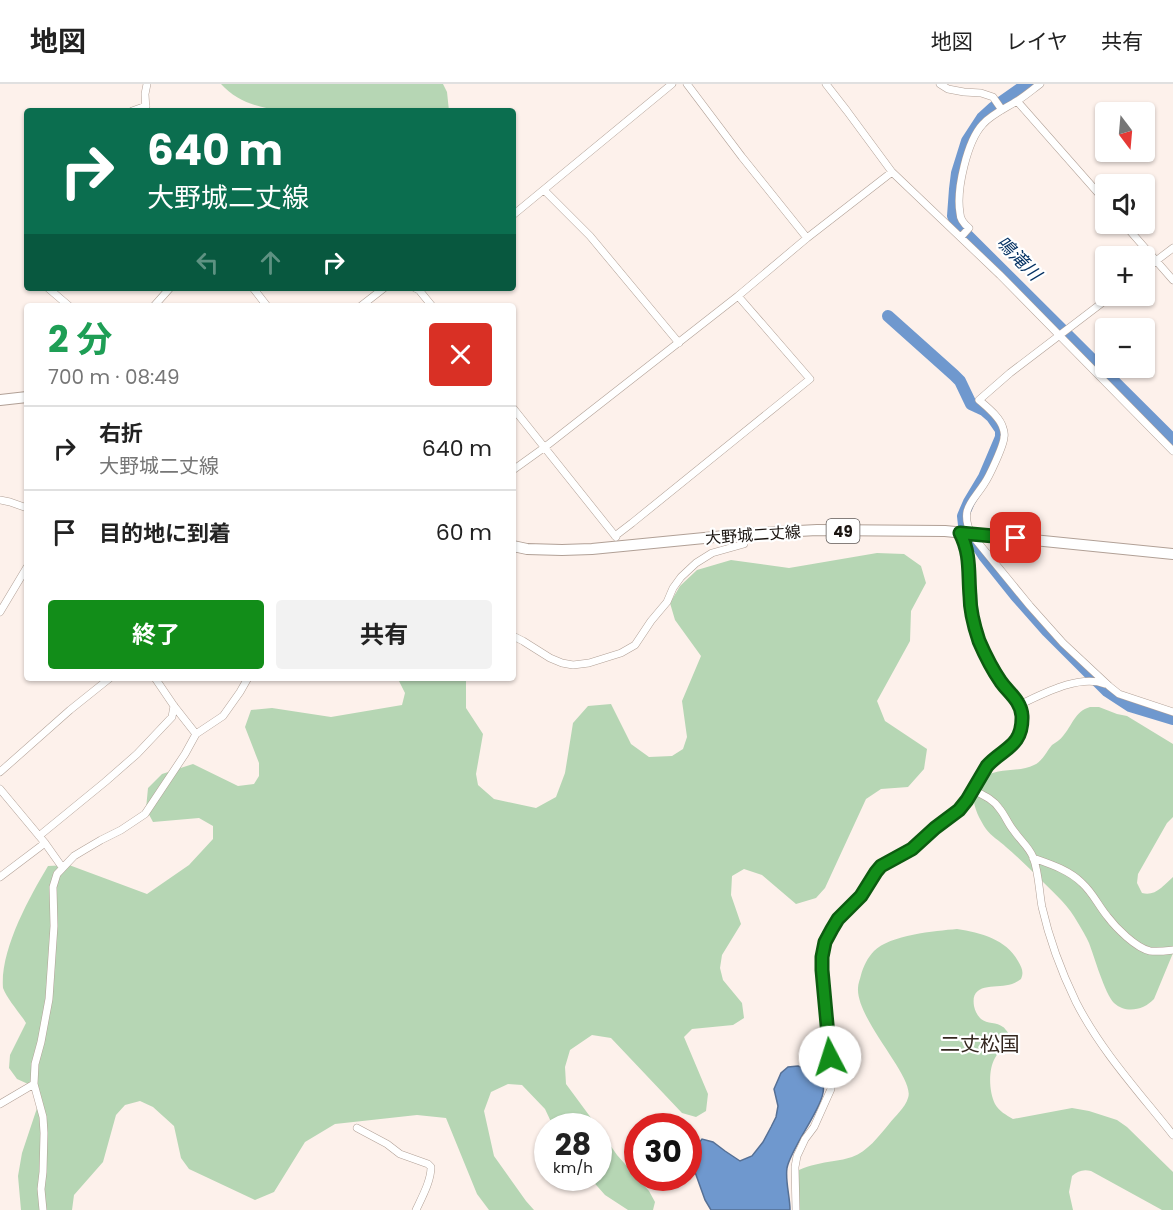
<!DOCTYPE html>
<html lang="ja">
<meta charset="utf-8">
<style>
:root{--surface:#fff;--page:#f2f2f2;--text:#222;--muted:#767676;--line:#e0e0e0;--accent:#128d19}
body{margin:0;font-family:Poppins,"Noto Sans JP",sans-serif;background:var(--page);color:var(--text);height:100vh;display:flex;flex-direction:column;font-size:22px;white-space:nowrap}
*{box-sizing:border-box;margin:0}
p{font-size:20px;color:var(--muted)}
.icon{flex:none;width:33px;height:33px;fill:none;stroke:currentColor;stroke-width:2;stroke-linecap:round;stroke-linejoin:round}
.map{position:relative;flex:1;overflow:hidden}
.sheet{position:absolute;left:24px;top:219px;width:492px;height:378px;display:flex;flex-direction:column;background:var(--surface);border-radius:6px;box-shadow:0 2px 4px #0004}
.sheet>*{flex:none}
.guide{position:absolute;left:24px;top:24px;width:492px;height:183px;border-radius:6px;box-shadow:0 2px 4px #0004;background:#0b6e4f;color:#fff;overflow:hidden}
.needle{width:39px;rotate:164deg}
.buttons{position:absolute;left:1095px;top:18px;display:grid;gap:12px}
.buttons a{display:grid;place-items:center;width:60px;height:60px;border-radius:6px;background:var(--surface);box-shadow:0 2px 4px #0004;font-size:30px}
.speed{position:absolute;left:534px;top:1029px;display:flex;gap:12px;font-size:30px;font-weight:700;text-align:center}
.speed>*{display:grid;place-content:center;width:78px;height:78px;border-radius:50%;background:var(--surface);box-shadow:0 2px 4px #0004;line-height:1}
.speed small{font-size:15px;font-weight:400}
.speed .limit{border:9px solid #d22;background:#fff;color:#111}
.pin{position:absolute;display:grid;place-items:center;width:51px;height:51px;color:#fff;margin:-26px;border-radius:12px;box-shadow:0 3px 9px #0006}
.me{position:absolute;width:66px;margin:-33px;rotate:355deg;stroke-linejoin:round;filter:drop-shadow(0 0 4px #0008)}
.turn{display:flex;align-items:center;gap:21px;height:126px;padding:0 24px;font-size:27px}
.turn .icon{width:78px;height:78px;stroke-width:2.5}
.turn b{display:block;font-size:42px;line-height:51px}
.lanes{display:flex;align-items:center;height:57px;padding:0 24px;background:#0003;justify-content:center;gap:30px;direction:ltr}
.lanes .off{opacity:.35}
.round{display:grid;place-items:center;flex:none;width:63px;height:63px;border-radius:6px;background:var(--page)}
.summary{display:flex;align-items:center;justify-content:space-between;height:102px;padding:0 24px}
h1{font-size:36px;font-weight:700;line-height:45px;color:#1e9e55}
.primary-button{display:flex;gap:12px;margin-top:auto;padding:12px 24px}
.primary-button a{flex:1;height:69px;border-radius:6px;background:var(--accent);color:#fff;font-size:24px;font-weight:700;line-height:69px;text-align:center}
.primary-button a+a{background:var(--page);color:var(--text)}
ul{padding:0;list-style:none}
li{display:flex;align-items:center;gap:18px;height:84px;padding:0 24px;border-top:2px solid var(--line)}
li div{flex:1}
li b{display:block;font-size:22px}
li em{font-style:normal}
header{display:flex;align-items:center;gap:36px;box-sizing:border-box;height:84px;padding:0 30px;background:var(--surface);border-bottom:2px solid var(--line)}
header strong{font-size:28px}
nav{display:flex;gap:33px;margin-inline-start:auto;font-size:21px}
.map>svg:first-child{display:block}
</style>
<header>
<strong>地図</strong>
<nav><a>地図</a><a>レイヤ</a><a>共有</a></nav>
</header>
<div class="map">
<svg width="1173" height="1126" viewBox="0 0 1173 1126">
<rect width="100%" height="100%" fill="#fdf1eb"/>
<path fill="#b6d6b4" d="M 221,0 L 443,0 L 447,8 L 449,27 L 283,27 C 260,24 237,18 221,0 Z
M 877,469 L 904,470 L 921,482 L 926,499 L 911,527 L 910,557 L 877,617 L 885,637 L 927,665 L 924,685 L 908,703 L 881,705 L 866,715 L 825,804 L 816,814 L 796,820 L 762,791 L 744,785 L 732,792 L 731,811 L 741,840 L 722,871 L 720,884 L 723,896 L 742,919 L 744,934 L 733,941 L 692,945 L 684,953 L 708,1010 L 706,1027 L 696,1033 L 682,1029 L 611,954 L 592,951 L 570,966 L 565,983 L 566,1000 L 597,1042 L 553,1042 L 545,1025 L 522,1001 L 508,1000 L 491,1008 L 484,1027 L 494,1072 L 526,1117 L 534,1126 L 489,1126 L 477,1110 L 446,1034 L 417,1031 L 335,1040 L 305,1058 L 274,1108 L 255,1116 L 189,1085 L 181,1074 L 174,1042 L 153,1023 L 140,1017 L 125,1021 L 116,1031 L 103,1078 L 74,1111 L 72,1126 L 21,1126 L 18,1092 L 22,1069 L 41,1012 L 37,1004 L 17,995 L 9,984 L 10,971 L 26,939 C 20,929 7,915 3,904 C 0,866 29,814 48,782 L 69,781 L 147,810 L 189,781 L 213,755 L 213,742 L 199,734 L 153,738 L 146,725 L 148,704 L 162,690 L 193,680 L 238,702 L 254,700 L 259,692 L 259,679 L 245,643 L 251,626 L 272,624 L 331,633 L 402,621 L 405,609 L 399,597 L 394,594 L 466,594 L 466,624 L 483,650 L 476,690 L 478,701 L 494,715 L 536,724 L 556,713 L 565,689 L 573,639 L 588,622 L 611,620 L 631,660 L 649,673 L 672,672 L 683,665 L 687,653 L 682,617 L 701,572 L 675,536 L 670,519 L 680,502 L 697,486 L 731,476 L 789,484 Z
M 1090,623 L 1099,623 L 1117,630 L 1127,632 L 1173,660 L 1173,733 L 1167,739 L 1138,790 L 1137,799 L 1142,809 C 1155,813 1164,801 1173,793 L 1173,869 L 1154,915 C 1144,926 1126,930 1114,919 C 1105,910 1094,872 1089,859 C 1086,852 1082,846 1078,839 C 1069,822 1056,811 1043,798 C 1031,786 1019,774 1006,763 C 1000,757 991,752 986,745 C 976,730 966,709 982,695 C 994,683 1019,689 1034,681 C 1043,677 1046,668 1052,661 C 1056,658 1060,656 1063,652 C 1072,642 1075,627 1090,623 Z
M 957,845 C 981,849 1006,855 1018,877 C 1022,884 1024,888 1021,895 C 1018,897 1015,899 1012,900 C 997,905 970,897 974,922 C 975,927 977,931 981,935 C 987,940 997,938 1003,943 C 1004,943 1009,950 1009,950 C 1007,961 1000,965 995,974 C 988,986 989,1008 995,1020 C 999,1027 1006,1031 1013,1035 L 1072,1024 L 1089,1027 L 1117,1036 L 1127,1043 L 1173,1088 L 1173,1126 L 1162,1126 L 1091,1087 C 1083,1085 1078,1087 1072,1092 L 1069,1108 L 1073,1126 L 799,1126 L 797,1092 L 799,1086 C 810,1081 821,1079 834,1077 C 840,1076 846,1075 852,1073 C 868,1067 878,1053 889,1040 C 895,1032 905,1024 908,1014 C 916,994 856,936 858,904 C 858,900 860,895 861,891 C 863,883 868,873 874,867 C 890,851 935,847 957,845 Z
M 599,1045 L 617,1071 L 649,1107 L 655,1118 L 653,1126 L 628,1126 L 605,1111 L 590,1094 L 598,1094 Z"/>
<path fill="#6f98ce" stroke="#567095" stroke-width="1.5" d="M 798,982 C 807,985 820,992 823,1002 C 828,1017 791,1063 787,1084 C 785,1097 790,1112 790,1126 L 711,1126 L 705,1116 L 690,1074 L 694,1065 L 702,1055 L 713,1058 L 725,1067 L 740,1077 L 752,1072 L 763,1058 L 771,1043 L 776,1033 L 778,1022 L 774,1005 L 781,989 L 788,983 Z"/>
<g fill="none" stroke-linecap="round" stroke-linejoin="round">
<path stroke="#6f98ce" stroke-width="12" d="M 1027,0 L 993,24 L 982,34 L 967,57 L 957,89 L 955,105 L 953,132 L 958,142 L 1173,356
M 888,232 L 954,291 L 960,297 L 971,320 L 984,326 L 992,333 L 1001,346 L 1001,353 L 984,393 L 969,418 L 963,432 L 964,441 L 984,472 L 1016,512 L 1047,547 L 1107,607 L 1130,622 L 1173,635"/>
<g stroke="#b1a096" stroke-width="8">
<path id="minor" d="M 687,0 L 742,73 L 807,154
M 826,0 L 847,27 L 892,88 L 1000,191 L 1173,367
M 940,0 L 948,5 L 964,8 L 981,9 L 993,13 L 1002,26
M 1017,17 L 1106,118
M 132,27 L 146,22
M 146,27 L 145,10 L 147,0
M 544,106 L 590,152 L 679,259
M 513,131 L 672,0
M 1124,140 L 1173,196
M 961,153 L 969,144 C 964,140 960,135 960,129 C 956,106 967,57 983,40 C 992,30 1006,24 1017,17 C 1025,12 1032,6 1040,0
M 1144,186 L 1173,164
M 48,204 L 69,222
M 253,204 L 267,222
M 415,204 L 419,206 L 432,222
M 1111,212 L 1010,289 L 979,316 C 987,323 1000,333 1003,344 C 1004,347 1005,350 1004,353 C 1004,361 989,393 984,400 C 971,420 960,425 971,450 L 1030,522 L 1063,559 L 1109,602 L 1119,610 L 1173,628
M 154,222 L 170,204
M 361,222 L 384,204
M 513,324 L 616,453
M 513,386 L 545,363 L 738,212 L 807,154 L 892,88
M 0,416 L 10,418 L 27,424
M 615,452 L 632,439 L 810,295 L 738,212
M 0,528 L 27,483
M 513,552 L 523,557 L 550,574 L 562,579 L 573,581 L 589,579 L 621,569 L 635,561 L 651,537 L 667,518 L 673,504 L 681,493 L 696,479 L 712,469 L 744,460 L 745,450
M 155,594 L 174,622 L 196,650
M 1019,621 C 1043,610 1079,590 1105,600
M 0,688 L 70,626 L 110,594
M 0,705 L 45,759 L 62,783
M 973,706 C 983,711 993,715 999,724 C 1005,731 1008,740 1014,747 C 1020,756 1029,763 1033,773 C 1039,789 1039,807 1042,823 C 1049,854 1062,889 1076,918 C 1101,967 1139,1008 1173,1051
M 39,752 L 105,698 L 137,670 L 172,633 L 174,622
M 1033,774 C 1050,780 1069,786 1082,799 C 1093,809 1098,821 1107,832 C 1116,844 1136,864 1150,867 C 1158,868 1165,867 1173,866
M 0,793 L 45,759
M 0,1020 L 34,1000
M 357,1044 L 387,1060 L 400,1070 L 428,1080 L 431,1083 C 431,1097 422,1113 416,1126
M 43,1126 L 41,1105 L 43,1088 L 44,1049 L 43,1033 L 34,1000 L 35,980 L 41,958 L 49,915 L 54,842 L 53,803 L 57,790 L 74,772 L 84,766 L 101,756 L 121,746 L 145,730 L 185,670 L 196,650 L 223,632 L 240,608 L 248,594
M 796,1126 L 795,1083 L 797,1072 L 805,1055 L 814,1043 L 831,1005 L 832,986 L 822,886 L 822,873 L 825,858 L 832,845 L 838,835 L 861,812 L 869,801 L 876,788 L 881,782 L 912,766 L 935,744 L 959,726 L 967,716 L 987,682 L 1011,663 L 1019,652 L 1022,633 L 1019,621 L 1017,616 L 1001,598 L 991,581 L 984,568 L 975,543 L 970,512 L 968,472 L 966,459 L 960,449"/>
</g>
<g stroke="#b1a096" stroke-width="12">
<path id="primary" d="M 0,316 L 27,313
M 513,462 L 527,465 L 562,466 L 592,465 L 745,450 L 817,446 L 945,447 L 1173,470"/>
</g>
<use href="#minor" stroke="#fff" stroke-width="7"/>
<use href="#primary" stroke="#fff" stroke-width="10"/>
</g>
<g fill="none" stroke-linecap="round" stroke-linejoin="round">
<g stroke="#0c5c10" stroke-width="15">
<path id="route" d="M 830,973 L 822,886 L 822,873 L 825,858 L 832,845 L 838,835 L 861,812 L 876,788 L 881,782 L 912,765 L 935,744 L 959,726 L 967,716 L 987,682 C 1003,664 1023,663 1022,632 C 1021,617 1009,609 1001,598 C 992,585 985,571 979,557 C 974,542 970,527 970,512 C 968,489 971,470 960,449 L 1016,454"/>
</g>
<use href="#route" stroke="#128d19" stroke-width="10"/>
</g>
<g text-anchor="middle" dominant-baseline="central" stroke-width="4.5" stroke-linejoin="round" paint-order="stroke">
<rect fill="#fff" stroke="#5f5a58" stroke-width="1.5" x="826.5" y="435" width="33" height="24" rx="4.5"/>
<g font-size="15" font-weight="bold" fill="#1a1410">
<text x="843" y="447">49</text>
</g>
<g font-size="16" fill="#1a1410" stroke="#fff">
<text transform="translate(753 451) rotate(-4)">大野城二丈線</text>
</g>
<g font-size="18" font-style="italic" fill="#073364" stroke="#fff">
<text transform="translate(1019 174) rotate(45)">鳴滝川</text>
</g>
<g font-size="20" fill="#34271f" stroke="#fff">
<text x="980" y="960">二丈松国</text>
</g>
</g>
</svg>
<div class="buttons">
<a><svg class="needle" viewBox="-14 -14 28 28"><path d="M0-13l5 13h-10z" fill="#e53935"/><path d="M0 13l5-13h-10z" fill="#767676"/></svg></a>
<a><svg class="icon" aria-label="sound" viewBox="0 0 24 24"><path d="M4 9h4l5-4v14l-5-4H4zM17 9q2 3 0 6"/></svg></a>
<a>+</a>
<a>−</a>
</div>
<div class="speed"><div>28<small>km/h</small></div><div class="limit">30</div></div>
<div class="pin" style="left:1016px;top:454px;background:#d93025"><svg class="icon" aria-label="arrive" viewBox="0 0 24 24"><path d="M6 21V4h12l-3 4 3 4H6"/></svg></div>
<svg class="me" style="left:830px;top:973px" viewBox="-20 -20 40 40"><circle r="19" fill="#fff"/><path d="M0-13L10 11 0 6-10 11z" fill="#128d19"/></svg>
<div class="guide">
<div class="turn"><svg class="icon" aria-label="right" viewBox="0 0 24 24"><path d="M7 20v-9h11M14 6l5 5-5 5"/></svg><div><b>640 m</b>大野城二丈線</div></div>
<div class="lanes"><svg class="icon off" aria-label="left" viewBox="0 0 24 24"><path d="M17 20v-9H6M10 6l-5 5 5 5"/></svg><svg class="icon off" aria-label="ahead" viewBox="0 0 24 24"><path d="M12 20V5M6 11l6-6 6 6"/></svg><svg class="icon" aria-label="right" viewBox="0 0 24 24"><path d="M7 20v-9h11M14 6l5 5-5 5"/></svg></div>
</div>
<section class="sheet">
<div class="summary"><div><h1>2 分</h1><p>700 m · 08:49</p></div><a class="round" style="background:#d93025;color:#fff"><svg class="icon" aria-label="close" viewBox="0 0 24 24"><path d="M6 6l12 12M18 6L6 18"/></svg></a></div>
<ul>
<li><svg class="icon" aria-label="right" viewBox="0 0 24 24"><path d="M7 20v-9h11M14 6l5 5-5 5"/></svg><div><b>右折</b><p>大野城二丈線</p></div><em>640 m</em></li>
<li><svg class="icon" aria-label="arrive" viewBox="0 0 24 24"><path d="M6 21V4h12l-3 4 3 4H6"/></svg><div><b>目的地に到着</b></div><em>60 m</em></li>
</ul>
<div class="primary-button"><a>終了</a><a>共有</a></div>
</section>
</div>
